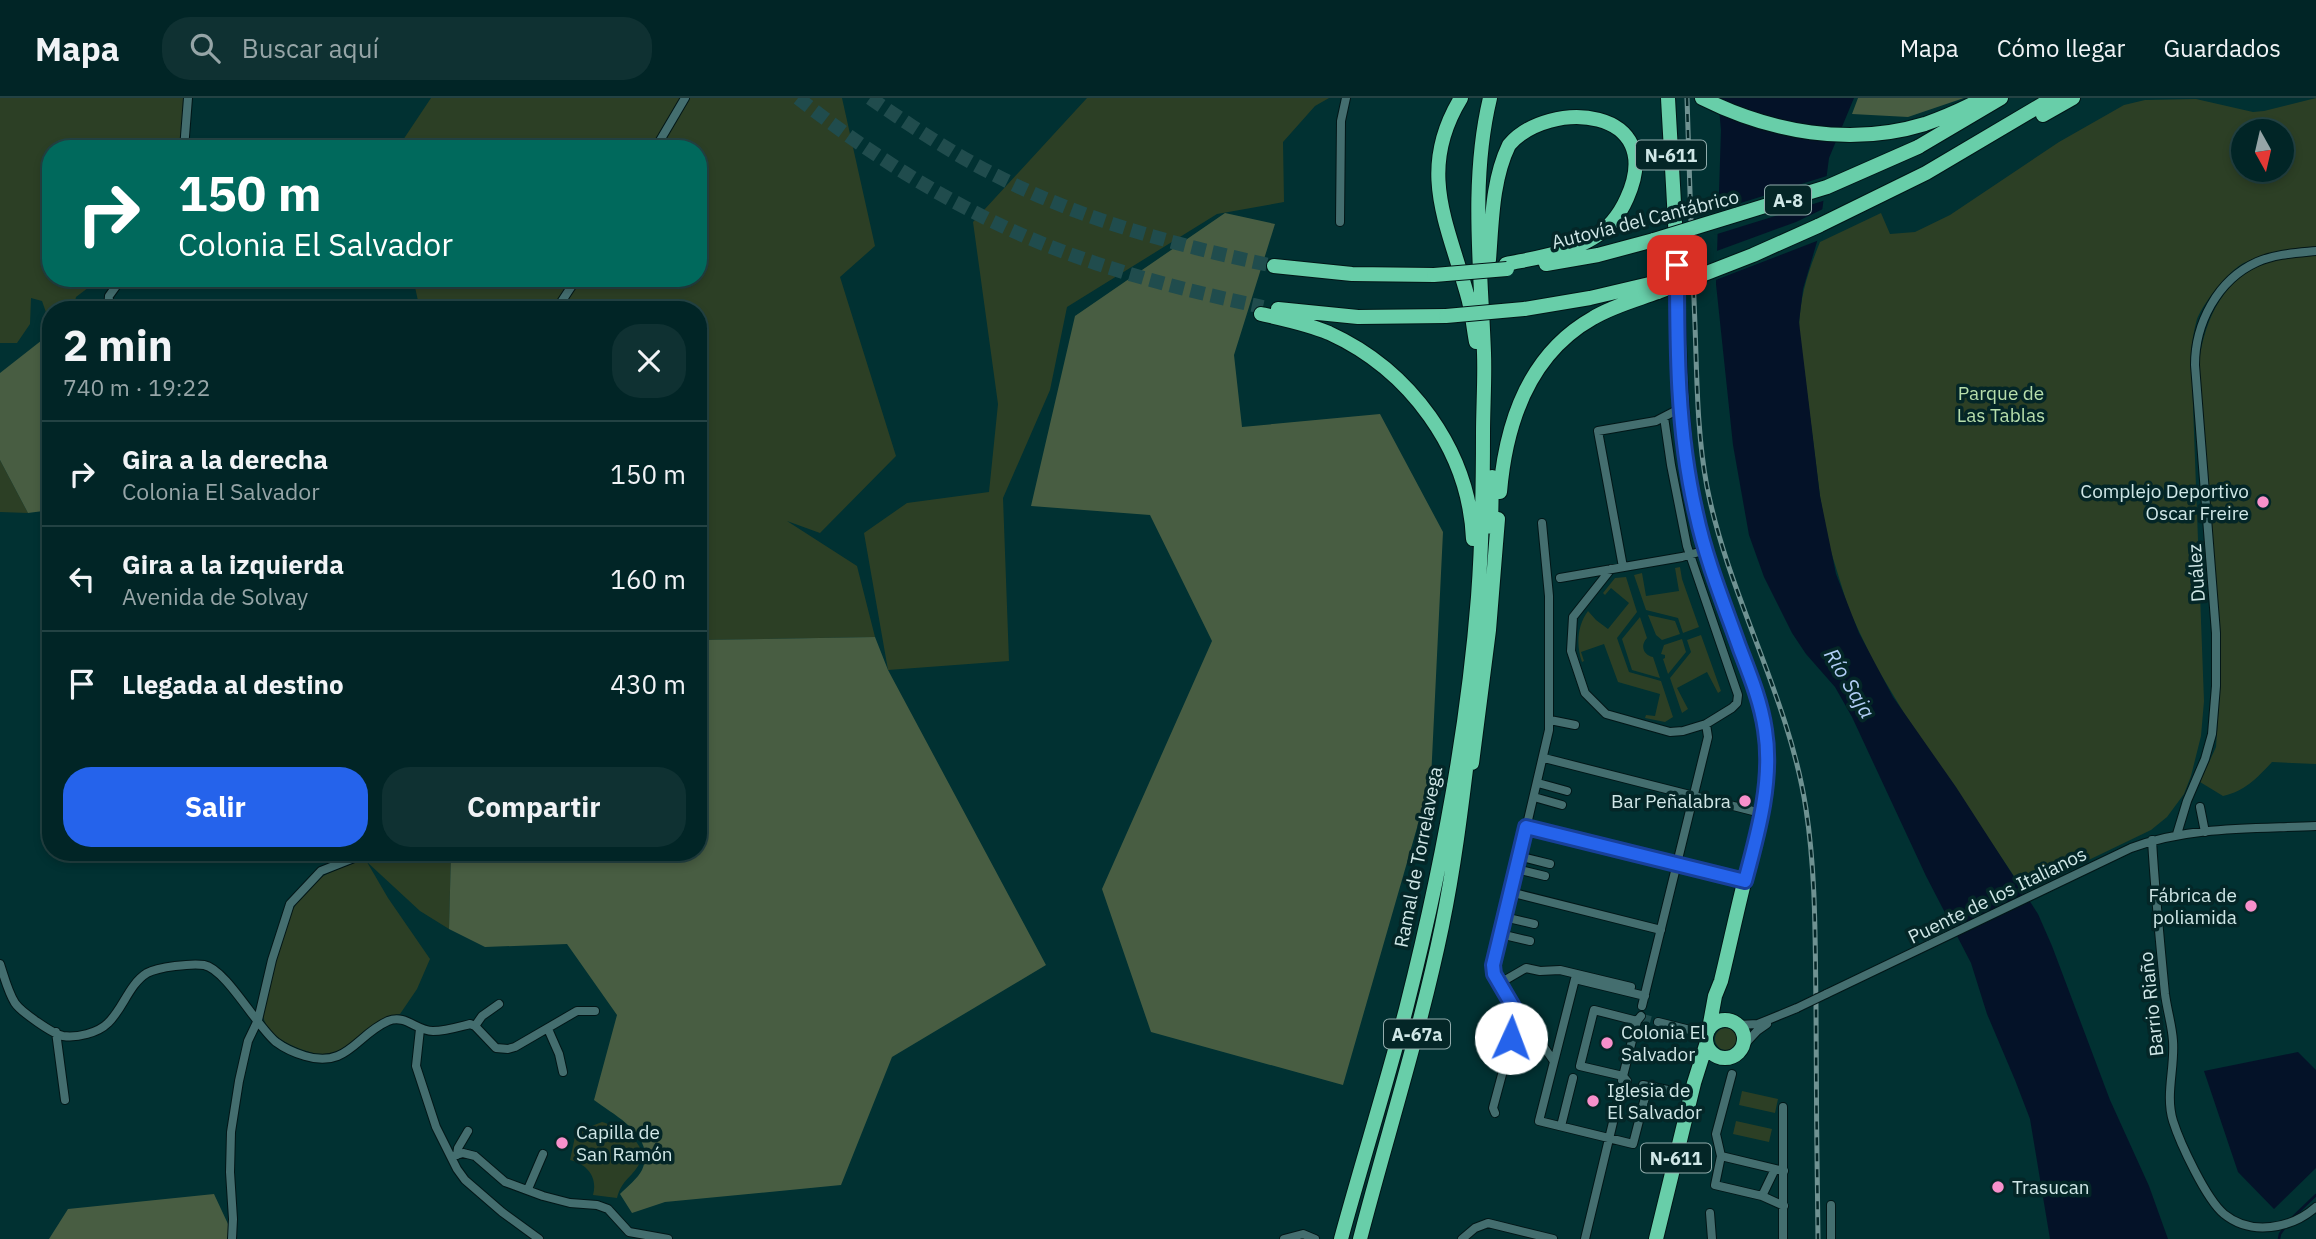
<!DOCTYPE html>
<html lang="es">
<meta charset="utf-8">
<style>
:root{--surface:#012526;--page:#0f3132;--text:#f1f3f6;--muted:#96a5a7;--line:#234243;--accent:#2563eb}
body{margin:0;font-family:"IBM Plex Sans",sans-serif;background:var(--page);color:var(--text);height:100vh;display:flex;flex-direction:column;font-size:26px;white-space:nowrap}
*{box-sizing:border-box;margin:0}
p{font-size:23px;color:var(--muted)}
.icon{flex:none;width:38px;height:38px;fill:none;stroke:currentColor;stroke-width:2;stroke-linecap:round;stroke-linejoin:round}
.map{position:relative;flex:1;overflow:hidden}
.drawer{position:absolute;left:42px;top:203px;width:665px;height:560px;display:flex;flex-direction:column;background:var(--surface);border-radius:28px;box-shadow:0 4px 10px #0003,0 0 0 2px var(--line)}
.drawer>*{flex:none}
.banner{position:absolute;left:42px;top:42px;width:665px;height:147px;border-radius:28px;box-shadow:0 4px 10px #0003,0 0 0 2px var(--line);background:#00695c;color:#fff;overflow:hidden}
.needle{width:46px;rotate:172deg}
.buttons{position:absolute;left:2231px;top:21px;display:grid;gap:14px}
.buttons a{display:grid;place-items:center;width:63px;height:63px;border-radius:50%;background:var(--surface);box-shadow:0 4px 10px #0003,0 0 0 2px var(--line);font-size:35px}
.pin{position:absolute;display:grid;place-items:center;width:60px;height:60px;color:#fff;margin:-30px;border-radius:14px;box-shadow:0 4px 10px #0006}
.me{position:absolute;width:77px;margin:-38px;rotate:2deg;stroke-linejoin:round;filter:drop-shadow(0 0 5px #0008)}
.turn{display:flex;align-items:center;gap:24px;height:147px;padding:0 21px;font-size:32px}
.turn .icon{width:91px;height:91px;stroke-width:2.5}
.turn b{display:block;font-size:49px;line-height:60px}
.round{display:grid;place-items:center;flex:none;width:74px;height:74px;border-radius:28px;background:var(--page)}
.headline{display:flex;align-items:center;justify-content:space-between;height:119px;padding:0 21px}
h1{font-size:42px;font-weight:800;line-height:52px}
.cta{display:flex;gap:14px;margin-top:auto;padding:14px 21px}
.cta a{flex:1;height:80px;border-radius:28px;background:var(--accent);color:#fff;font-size:28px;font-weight:800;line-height:80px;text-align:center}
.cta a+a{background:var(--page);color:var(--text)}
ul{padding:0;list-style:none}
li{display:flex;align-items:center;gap:21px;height:105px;padding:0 21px;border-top:2px solid var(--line)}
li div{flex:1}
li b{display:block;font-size:26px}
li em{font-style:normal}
header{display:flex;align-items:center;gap:42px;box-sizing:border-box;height:98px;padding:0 35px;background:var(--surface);border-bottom:2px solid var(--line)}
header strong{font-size:33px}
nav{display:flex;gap:38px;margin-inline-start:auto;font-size:24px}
.search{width:490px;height:63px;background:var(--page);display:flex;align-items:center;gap:18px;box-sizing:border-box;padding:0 24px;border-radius:28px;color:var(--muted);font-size:26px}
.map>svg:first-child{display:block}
</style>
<header>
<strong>Mapa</strong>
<div class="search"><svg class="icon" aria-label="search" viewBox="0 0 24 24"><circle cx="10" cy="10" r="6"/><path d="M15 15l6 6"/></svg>Buscar aquí</div>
<nav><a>Mapa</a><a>Cómo llegar</a><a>Guardados</a></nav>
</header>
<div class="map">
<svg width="2316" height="1141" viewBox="0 0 2316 1141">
<rect width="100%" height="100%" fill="#013132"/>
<path fill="#2c3f25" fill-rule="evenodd" d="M 0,0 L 186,0 L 181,51 L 51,51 L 51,180 L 101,180 L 76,199 L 74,208 L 66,212 L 51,212 L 51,219 L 48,220 L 42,203 L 31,200 L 30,226 L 17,245 L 0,245 Z
M 431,0 L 842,0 L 875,148 L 840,179 L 896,358 L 820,435 L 787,423 L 857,468 L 875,539 L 698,542 L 698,212 L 420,212 L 413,180 L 698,180 L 698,51 L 397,51 Z
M 1087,0 L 1329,0 L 1315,8 L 1283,44 L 1284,104 L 1217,116 L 1067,209 L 1050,292 L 1003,400 L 1009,563 L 888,572 L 864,435 L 907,405 L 989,394 L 998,306 L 973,124 Z
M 2316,0 L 2316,149 C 2292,152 2269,154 2246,164 C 2229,171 2204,204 2197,221 C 2194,232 2192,243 2191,254 L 2204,603 L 2201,638 L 2191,678 L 2184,696 L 2167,719 L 2151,732 L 2024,793 L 1904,615 L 1874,565 L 1849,512 L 1828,444 L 1820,398 L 1799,231 C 1800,197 1808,174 1820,144 L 1881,115 L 1890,136 L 1915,134 L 1950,117 L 2059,44 L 2124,7 L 2145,2 L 2196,1 L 2253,14 L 2264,13 ZM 2244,33 L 2282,33 L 2282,72 L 2244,72 Z
M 2316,156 L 2316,666 L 2272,664 C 2256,681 2245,693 2223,698 L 2200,684 L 2216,649 L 2220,589 L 2220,544 L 2199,264 C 2205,219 2225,177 2272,163 C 2286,159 2302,158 2316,156 Z
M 0,362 L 28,415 L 0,414 Z
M 1680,469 L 1682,481 L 1699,529 L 1683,535 L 1678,520 L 1646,512 L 1634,477 L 1642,475 L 1646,498 L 1679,493 L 1675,470 Z
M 1626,479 L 1637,514 L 1617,540 L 1629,574 L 1661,583 L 1673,619 L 1665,624 L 1645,620 L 1646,617 L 1655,618 L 1660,596 L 1618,584 L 1604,546 L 1581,554 L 1584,563 L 1582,564 C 1576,547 1577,528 1588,513 L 1596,522 L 1608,531 L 1629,505 L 1611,490 L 1605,497 L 1603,495 L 1615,480 Z
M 1648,517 L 1675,523 L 1680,536 L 1662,542 L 1656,537 Z
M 1640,519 L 1647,540 C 1640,547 1643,557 1653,559 L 1660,580 L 1632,572 L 1622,541 Z
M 1701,537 L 1721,593 L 1718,595 L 1707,574 L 1677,590 L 1688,611 L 1682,615 L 1670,580 L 1691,554 L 1687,542 Z
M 1682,541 L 1686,554 L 1668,576 L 1663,561 L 1665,560 L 1665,557 L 1661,556 L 1664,547 Z
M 374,754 L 451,754 L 449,831 L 420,813 L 367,764 L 388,800 L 430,861 L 417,891 L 400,916 C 392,917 387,920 380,925 C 341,948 337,969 289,946 C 274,938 265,931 262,914 C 272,873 282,805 320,780 C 337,769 358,767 374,754 Z
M1715 941a11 11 0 1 1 22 0a11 11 0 1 1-22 0Z
M 1742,993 L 1778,1001 L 1775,1015 L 1739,1007 Z
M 1736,1023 L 1772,1031 L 1769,1044 L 1733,1036 Z
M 602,1024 C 619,1029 653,1046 638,1068 C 629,1082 622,1082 617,1100 L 593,1097 C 598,1079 587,1066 570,1062 L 576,1034 Z"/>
<path fill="#485d42" d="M 1858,0 L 1964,0 L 1908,19 L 1852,16 Z
M 1225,115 L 1275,126 L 1234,257 L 1242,329 L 1380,316 L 1443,434 L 1431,681 L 1343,987 L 1151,934 L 1102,791 L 1212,543 L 1150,417 L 1031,408 L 1075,218 Z
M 51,235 L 51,412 L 28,415 L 0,362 L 0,275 Z
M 875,539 L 888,572 L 1046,867 L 892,959 L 841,1087 L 665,1104 L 632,1115 L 620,1096 C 627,1089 638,1080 642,1072 C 657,1038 615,1018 594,1002 L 617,917 L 567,846 L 485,849 L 449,831 L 451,754 L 698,754 L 698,542 Z
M 214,1096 L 235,1141 L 49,1141 L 68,1111 Z"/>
<path fill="#041228" d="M 1718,0 L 1854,0 L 1829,60 L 1819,137 L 1803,191 L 1799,224 L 1820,398 L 1836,476 L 1859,535 L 1893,599 L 1956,689 L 2038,816 L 2052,848 L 2110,1002 L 2149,1088 L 2168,1141 L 2050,1141 L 2030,1021 L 2015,982 L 1987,916 L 1971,865 L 1926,778 L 1852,619 L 1835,589 L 1806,556 L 1792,535 L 1764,479 L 1749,437 L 1733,347 L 1716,186 L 1721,32 Z
M 2298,954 L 2316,972 L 2316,1070 L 2274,1111 L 2238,1074 L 2204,973 Z"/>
<path fill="#013132" d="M 1830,77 L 1826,102 L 1714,137 L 1715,113 Z
M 1825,110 L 1822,141 L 1713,183 L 1714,154 L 1796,124 Z"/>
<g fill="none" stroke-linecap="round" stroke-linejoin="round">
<path stroke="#041228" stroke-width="2.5" d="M 2291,1121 L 2316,1097
M 2279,1141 L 2280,1136 L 2285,1129"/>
<path stroke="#204c4d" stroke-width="8" stroke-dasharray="8 4" stroke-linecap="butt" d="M 1643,920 L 1658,924"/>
<path stroke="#204c4d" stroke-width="14" stroke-dasharray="14 7" stroke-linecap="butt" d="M 798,0 C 868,55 947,105 1029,140 C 1104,172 1183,192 1263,209
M 870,0 C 911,28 953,56 997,78 C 1084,123 1179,148 1274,168"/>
<g stroke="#021617" stroke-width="10">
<path id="street" d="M 184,51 L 188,0
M 655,51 L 685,0
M 1340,124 L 1341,23 L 1346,0
M 108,212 L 109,198 L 122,180
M 556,212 L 577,180
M 1542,425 L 1549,498 L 1549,632 L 1493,872 L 1525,929 L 1535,936 L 1553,962
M 1623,469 L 1598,333 L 1656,323 L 1681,310
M 1611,471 L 1573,519 L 1571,553 L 1585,595 L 1606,616 L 1670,634 L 1683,633 L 1706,626 L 1732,610 L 1737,605 L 1738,597 L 1687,448 L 1671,367 L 1664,319
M 1560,480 L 1682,459 L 1706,452
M 1550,622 L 1575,627
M 1544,660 L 1761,715
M 1538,685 L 1567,693
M 1534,699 L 1562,707
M 2200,709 L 2205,734
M 1526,729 L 1745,783
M 2177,736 L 2187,703 L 2205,661 L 2212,636 L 2216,588 L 2216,535 L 2195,267 C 2195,226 2217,182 2257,164 C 2275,156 2296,155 2316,153
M 2152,742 C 2155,794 2160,845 2165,896 C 2167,912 2172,927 2173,943 C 2175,970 2165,997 2173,1023 C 2180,1045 2206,1101 2224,1116 C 2251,1138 2291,1131 2316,1109
M 1518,758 L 1550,766
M 1516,771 L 1545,778
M 1510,794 L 1661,832
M 1504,819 L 1534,826
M 1500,836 L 1530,843
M 0,866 C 4,878 8,894 15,905 C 21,914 53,936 63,938 C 77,940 98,935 108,925 C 123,911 129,886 147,875 C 158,869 192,865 204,867 C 226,871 257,929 276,944 C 284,950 295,955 305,958 C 347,971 356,937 388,923 C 406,916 416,933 433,933 C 445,933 458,929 470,926 L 475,928 L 496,950 L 508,951 L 515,949 L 577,913 L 595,913
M 1500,885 L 1526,870 L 1540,873 L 1560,872 L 1631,889
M 1826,896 L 2131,750 C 2190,728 2254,731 2316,728
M 1645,898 L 1575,881 L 1539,1023 L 1633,1046 L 1648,988
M 1642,908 L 1708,639 L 1706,626
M 1658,924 L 1694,933 L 1706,938
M 1739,927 L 1758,926 L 1797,910
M 475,928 L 482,918 L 499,906
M 420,931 L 416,968 L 436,1029 L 457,1071 L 465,1082 L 502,1114 L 539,1141
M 548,931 L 559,956 L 563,974
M 56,934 L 65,1002
M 1744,947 L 1757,933 L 1767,926
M 1732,976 L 1716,1036 L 1721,1058 L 1715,1087 L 1762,1098 L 1784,1108
M 1622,982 L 1637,923 L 1641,918
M 1627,983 L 1623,978 L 1580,968 L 1594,912 L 1637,923
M 1643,987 L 1692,997
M 1495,1015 L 1493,1010 L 1518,917
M 1561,1028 L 1573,980
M 457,1057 L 458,1050 L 468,1033
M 453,1058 L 463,1055 L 475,1058 L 505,1084 L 543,1098 L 570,1105 L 597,1107 L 608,1111 L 629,1134 L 668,1141
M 1721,1058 L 1784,1073
M 528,1091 L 543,1056
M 1762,1098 L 1775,1071
M 1831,1107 L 1831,1141
M 1710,1115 L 1712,1141
M 232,1141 L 233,1121 L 230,1074 L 231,1034 L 239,983 L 248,943 L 258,922 L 272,862 L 290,806 L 321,773 L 369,754
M 1284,1141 L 1303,1136 L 1315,1141
M 1462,1141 L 1475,1130 L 1488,1125 L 1553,1141
M 1585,1141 L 1620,995
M 1783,1141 L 1783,1009"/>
</g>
<g stroke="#021617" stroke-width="16">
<path id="highway" d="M 1461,0 C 1417,72 1447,124 1467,196 C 1472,212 1473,228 1476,244
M 1668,0 C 1671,56 1675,113 1677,169 C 1679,240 1679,310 1689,381 C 1697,438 1719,493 1739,548 C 1749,575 1762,604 1766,634 C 1772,685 1757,735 1744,785 C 1736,817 1729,850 1721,883 L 1715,898 L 1709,931
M 1702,0 C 1770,34 1850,49 1925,26 C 1945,19 1965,10 1984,0
M 2043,17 L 2073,0
M 1918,49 L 2001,0
M 1818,128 L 1926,75 L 2053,0
M 1489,162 C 1492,124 1492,82 1509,47 C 1549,0 1668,9 1627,100 C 1620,116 1608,131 1593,140 C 1567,156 1535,160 1506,166
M 1546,166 L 1598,157 L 1654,142
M 1274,168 L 1352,176 L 1434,177
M 1278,211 L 1358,219 L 1446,218
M 1524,211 L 1590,200 L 1658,184
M 1261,216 C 1284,221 1308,226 1329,235 C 1410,272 1469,352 1473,441
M 1500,394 C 1506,324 1529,256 1593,220 C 1613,208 1636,202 1658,194
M 1491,429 L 1492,379
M 1472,665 L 1489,532 L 1498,421
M1706 941a19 19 0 1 1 38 0a19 19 0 1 1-38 0Z
M 1341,1141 C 1362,1064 1386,988 1406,911 C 1440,777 1467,638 1478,499 C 1482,445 1483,391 1483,336 C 1483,309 1485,282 1484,255 C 1481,171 1470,83 1490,0
M 1360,1141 C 1387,1037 1420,934 1442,828 C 1454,770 1461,713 1468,655
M 1656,1141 L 1694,985 L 1706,947"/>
</g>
<use href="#street" stroke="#446e6f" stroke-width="8"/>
<use href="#highway" stroke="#68cea9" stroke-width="14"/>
<g stroke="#6f9292" stroke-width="5">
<path id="rail" d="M 1687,0 C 1689,76 1692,151 1695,227 C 1697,281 1697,336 1707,389 C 1729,500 1789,599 1806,711 C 1816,776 1815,842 1816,908 C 1816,986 1817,1063 1818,1141"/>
</g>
<use href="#rail" stroke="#042627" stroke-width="2.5" stroke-dasharray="8" stroke-linecap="butt"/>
<g stroke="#021617" stroke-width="10" stroke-linecap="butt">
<path id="street-bridge" d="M 1797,910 L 1826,896"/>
</g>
<g stroke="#021617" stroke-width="16" stroke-linecap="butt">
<path id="highway-bridge" d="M 1654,142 L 1827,89 L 1918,49
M 1434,177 L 1507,171
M 1658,194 L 1753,157 L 1818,128
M 1446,218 L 1524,211"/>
</g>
<use href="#street-bridge" stroke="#446e6f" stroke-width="8"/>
<use href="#highway-bridge" stroke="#68cea9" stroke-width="14"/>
</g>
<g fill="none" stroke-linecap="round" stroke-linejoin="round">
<g stroke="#184099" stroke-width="18">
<path id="route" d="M 1511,940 L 1518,917 L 1494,876 L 1493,867 L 1526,729 L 1745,783 C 1758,735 1773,682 1765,632 C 1761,604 1750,577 1740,551 C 1724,506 1706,462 1696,415 C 1677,334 1677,250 1677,167"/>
</g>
<use href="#route" stroke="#2563eb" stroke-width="12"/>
</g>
<g fill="#f890cb" stroke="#042627" stroke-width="2.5">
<circle cx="2263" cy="404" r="7"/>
<circle cx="1745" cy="703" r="7"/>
<circle cx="2251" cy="808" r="7"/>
<circle cx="1607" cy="945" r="7"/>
<circle cx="1593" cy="1003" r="7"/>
<circle cx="562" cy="1045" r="7"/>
<circle cx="1998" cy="1089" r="7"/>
</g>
<g text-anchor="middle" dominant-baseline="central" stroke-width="7" stroke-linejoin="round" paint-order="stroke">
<g fill="#042627" stroke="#93adad" stroke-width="2">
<rect x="1636" y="42.5" width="70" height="29" rx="5"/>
<rect x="1765" y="87.5" width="46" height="29" rx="5"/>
<rect x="1384" y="921.5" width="66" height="29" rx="5"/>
<rect x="1641" y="1045.5" width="70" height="29" rx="5"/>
</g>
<g font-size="18" font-weight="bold" fill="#d0e7e7">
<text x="1671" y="57">N-611</text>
<text x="1788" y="102">A-8</text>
<text x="1417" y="936">A-67a</text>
<text x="1676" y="1060">N-611</text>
</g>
<g font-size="19" fill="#d0e7e7" stroke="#042627">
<text transform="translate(1645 121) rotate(-14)">Autovía del Cantábrico</text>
<text transform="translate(2196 475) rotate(-94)">Duález</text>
<text transform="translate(1418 759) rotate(-79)">Ramal de Torrelavega</text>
<text transform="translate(1997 797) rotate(-26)">Puente de los Italianos</text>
<text transform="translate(2151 906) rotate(-96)">Barrio Riaño</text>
</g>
<g font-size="19" fill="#b7deab" stroke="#042627">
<text x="2001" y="295">Parque de<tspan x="2001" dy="22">Las Tablas</tspan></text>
</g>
<g font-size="19" fill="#d0e7e7" stroke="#042627" text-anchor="start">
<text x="2249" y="393" text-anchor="end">Complejo Deportivo<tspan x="2249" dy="22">Oscar Freire</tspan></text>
<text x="1731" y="703" text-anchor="end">Bar Peñalabra</text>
<text x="2237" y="797" text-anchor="end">Fábrica de<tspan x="2237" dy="22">poliamida</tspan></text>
<text x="1621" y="934">Colonia El<tspan x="1621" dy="22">Salvador</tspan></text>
<text x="1607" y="992">Iglesia de<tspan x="1607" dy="22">El Salvador</tspan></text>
<text x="576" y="1034">Capilla de<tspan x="576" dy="22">San Ramón</tspan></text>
<text x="2012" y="1089">Trasucan</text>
</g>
<g font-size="21" font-style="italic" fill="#b2cef6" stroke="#042627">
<text transform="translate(1850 585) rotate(59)">Río Saja</text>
</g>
</g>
</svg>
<div class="buttons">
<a><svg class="needle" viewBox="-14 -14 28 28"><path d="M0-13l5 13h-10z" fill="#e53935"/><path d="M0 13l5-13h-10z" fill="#96a5a7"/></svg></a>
</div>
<div class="pin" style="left:1677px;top:167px;background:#d93025"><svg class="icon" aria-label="arrive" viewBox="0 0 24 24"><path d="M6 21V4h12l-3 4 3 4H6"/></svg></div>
<svg class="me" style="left:1511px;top:940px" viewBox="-20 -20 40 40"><circle r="19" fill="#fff"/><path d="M0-13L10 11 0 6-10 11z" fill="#2563eb"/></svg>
<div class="banner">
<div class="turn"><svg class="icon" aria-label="right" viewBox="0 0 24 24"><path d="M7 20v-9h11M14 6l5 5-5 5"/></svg><div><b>150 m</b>Colonia El Salvador</div></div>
</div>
<section class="drawer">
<div class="headline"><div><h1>2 min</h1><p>740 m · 19:22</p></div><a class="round"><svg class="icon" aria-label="close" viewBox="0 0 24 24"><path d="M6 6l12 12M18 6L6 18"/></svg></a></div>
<ul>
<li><svg class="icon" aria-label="right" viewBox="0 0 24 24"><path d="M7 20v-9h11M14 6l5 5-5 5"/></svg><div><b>Gira a la derecha</b><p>Colonia El Salvador</p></div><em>150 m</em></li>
<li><svg class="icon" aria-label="left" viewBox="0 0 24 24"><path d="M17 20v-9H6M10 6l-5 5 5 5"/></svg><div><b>Gira a la izquierda</b><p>Avenida de Solvay</p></div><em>160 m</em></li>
<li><svg class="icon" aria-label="arrive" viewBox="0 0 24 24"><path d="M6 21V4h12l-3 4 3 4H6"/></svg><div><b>Llegada al destino</b></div><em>430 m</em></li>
</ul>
<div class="cta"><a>Salir</a><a>Compartir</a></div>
</section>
</div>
